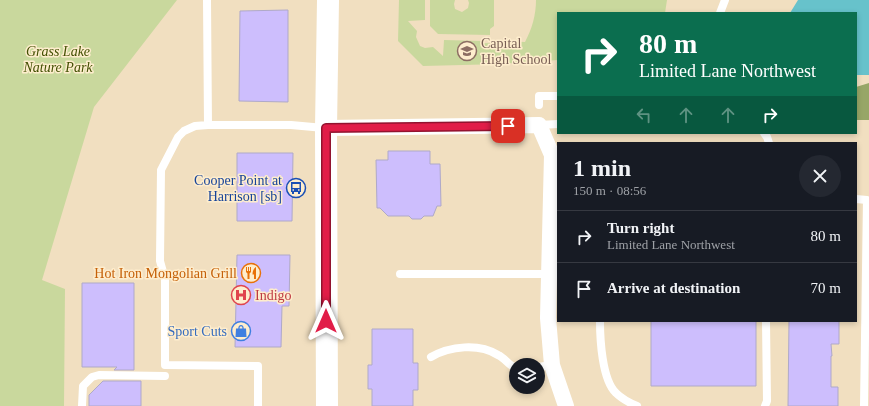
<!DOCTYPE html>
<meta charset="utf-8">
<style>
:root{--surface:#171b24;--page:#242831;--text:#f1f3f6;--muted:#9ea1a6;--line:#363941}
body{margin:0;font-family:"Times New Roman",serif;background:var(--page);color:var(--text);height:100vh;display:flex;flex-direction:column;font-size:15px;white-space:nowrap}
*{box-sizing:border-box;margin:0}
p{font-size:13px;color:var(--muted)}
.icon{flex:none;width:22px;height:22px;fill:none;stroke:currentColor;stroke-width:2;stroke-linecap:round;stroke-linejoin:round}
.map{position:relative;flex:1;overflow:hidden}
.sheet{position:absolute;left:557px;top:142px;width:300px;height:180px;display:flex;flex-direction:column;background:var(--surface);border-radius:0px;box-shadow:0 2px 6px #0003}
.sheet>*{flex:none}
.guide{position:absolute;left:557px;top:12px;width:300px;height:122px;border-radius:0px;box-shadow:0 2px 6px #0003;background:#0b6e4f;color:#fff;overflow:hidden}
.buttons{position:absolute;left:509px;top:358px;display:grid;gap:8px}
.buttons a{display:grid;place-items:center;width:36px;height:36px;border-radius:50%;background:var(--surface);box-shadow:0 2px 6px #0003;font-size:20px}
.pin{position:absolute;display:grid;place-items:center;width:34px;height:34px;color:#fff;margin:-17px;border-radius:8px;box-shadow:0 2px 6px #0006}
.me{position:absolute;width:44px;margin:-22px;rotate:0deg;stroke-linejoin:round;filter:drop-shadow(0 0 3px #0008)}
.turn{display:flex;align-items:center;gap:14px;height:84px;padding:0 16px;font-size:18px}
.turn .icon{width:52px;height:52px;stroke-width:2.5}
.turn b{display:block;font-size:28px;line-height:34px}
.lanes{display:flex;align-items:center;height:38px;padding:0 16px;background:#0003;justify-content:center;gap:20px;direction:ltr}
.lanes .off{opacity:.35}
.round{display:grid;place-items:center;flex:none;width:42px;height:42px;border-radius:21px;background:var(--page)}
.head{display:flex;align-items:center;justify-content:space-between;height:68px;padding:0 16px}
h1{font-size:24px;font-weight:600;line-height:30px}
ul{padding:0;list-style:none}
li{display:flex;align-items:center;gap:12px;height:52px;padding:0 16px;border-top:1px solid var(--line)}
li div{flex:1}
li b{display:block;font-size:15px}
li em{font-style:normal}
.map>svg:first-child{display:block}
</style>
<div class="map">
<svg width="869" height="406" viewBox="0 0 869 406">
<rect width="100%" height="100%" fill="#f1dfc0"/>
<path fill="#c9d89d" d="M 0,0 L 177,0 L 94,107 L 42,280 L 65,289 L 64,406 L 0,406 Z
M 399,0 L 425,0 L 425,20 L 408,21 L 417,31 L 416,37 L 420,46 L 425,48 L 433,47 L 443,56 L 444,40 L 483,41 L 483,43 L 504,44 L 504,41 L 525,42 C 532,29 536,15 536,0 L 667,0 L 665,13 L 558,13 L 558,60 L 502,64 L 423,66 L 398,41 Z
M 430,0 L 455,0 L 454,4 L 455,9 L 462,12 L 468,8 L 469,3 L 468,0 L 494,0 L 494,26 L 490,29 L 490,35 L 438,34 L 430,26 Z"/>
<path fill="#97a667" d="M 869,83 L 869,120 L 856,120 L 856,87 Z"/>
<path fill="#67c2cb" d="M 798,0 L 869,0 L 869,75 L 856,75 L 856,13 L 790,13 Z"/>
<path fill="#cdbefd" stroke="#afa9c8" d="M 288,10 L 288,102 L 239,101 L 240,11 Z
M 388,151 L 430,151 L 430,164 L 440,164 L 441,206 L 437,206 L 433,216 L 424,216 L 421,219 L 412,219 L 409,216 L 388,216 L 380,208 L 377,208 L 376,160 L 388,160 Z
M 237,153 L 293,153 L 292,221 L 237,221 Z
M 237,255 L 290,255 L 289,306 L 282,306 L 281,347 L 235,347 Z
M 82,283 L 134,283 L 134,370 L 114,370 L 117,367 L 82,367 Z
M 651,321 L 756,321 L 756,386 L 651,386 Z
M 789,321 L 839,321 L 839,344 L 831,344 L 832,356 L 831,356 L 831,387 L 838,387 L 838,406 L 788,406 Z
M 372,329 L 413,329 L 413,363 L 418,363 L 418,390 L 413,390 L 413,406 L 372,406 L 372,389 L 368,389 L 368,365 L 372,365 Z
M 103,381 L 141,381 L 141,406 L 89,406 L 89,395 Z"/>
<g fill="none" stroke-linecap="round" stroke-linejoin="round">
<path stroke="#fff" stroke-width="8" d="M 207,0 L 208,125 L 291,125 L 324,128
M 720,13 L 725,0
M 539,105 L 539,96 L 558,96
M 208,125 L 195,126 L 184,131 L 178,137 L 161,170 L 160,261 L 165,279 L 165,365 L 258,366 L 258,406
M 539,125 L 558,124
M 764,133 L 767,137 L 769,143
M 856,199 L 867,200 L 864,406
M 400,274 L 549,274
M 600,321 C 600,339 602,380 616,393 C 621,398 630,403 637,406
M 431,357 C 450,346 479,343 498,355 C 505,358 509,366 516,368
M 538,367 L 552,365
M 82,406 L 83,386 L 92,377 L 99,375 L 165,376
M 765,406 L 767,401 L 766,321"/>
<path stroke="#fff" stroke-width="16" d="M 326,128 L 539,125 L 552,155 L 548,318 L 552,365 L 566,406"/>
<path stroke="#fff" stroke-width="22" d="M 327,406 L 326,128 L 328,0"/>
</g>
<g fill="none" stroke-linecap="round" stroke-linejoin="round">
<g stroke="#92132f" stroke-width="10">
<path id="route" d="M 326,321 L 326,128 L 508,126"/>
</g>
<use href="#route" stroke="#e11d48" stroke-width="7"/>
</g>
<defs>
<g id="school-ring" transform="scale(1)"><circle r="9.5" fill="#feedcd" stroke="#8d6e63" stroke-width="1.5"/><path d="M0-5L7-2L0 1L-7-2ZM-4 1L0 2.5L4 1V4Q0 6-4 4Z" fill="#8d6e63"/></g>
<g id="bus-ring" transform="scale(1)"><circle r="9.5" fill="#feedcd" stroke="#1a4fb4" stroke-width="1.5"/><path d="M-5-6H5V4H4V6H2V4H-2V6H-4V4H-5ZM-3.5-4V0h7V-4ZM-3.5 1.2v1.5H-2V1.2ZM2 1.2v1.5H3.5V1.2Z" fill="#1a4fb4"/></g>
<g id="restaurant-ring" transform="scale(1)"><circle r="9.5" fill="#feedcd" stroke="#e8710a" stroke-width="1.5"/><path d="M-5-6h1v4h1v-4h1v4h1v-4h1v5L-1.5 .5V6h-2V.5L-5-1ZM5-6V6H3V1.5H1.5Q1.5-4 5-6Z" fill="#e8710a"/></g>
<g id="hospital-ring" transform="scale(1)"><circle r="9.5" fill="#feedcd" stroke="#e0444e" stroke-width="1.5"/><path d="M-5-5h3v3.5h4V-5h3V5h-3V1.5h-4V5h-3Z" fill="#e0444e"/></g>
<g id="shop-ring" transform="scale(1)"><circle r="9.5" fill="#feedcd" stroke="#3f7fe0" stroke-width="1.5"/><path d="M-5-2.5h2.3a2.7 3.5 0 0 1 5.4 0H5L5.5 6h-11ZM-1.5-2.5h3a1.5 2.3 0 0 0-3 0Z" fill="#3f7fe0"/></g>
</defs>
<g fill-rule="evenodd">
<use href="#school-ring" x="467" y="51"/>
<use href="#bus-ring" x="296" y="188"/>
<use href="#restaurant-ring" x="251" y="273"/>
<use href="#hospital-ring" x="241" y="295"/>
<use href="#shop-ring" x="241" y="331"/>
</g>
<g text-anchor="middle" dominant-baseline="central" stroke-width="3" stroke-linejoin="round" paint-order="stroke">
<g font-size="14" fill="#785e54" stroke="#feedcd" text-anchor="start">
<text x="481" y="43">Capital<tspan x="481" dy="16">High School</tspan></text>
</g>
<g font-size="14" font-style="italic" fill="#435003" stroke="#feedcd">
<text x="58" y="51">Grass Lake<tspan x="58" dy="16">Nature Park</tspan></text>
</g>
<g font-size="14" fill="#164399" stroke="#feedcd" text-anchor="end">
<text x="282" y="180">Cooper Point at<tspan x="282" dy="16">Harrison [sb]</tspan></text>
</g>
<g font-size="14" fill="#c56008" stroke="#feedcd" text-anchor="end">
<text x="237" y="273">Hot Iron Mongolian Grill</text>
</g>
<g font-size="14" fill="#be3a42" stroke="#feedcd" text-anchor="start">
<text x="255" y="295">Indigo</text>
</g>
<g font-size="14" fill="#366cbe" stroke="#feedcd" text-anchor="end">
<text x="227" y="331">Sport Cuts</text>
</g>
</g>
</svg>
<div class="buttons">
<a><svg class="icon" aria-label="layers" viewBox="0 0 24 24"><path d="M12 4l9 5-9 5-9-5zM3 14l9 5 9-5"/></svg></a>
</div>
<div class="pin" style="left:508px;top:126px;background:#d93025"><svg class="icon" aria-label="arrive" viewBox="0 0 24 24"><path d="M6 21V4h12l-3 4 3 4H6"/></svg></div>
<svg class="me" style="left:326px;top:321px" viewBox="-20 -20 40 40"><path d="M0-17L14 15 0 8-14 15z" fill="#e11d48" stroke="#fff" stroke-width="4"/></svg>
<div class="guide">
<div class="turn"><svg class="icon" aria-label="right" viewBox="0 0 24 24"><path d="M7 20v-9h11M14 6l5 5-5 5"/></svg><div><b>80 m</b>Limited Lane Northwest</div></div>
<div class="lanes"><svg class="icon off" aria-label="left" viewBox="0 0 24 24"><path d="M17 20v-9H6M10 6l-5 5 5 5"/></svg><svg class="icon off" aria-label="ahead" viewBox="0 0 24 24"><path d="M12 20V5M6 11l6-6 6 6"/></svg><svg class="icon off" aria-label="ahead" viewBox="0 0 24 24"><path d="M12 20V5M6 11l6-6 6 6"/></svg><svg class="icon" aria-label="right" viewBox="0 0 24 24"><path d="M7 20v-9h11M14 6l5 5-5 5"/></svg></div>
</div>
<section class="sheet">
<div class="head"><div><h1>1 min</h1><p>150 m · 08:56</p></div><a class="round"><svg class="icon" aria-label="close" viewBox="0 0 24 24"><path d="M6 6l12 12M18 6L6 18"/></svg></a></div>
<ul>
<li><svg class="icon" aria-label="right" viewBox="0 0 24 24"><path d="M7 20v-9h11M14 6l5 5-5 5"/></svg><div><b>Turn right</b><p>Limited Lane Northwest</p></div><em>80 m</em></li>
<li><svg class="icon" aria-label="arrive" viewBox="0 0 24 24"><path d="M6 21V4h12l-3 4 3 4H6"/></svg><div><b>Arrive at destination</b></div><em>70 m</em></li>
</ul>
</section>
</div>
